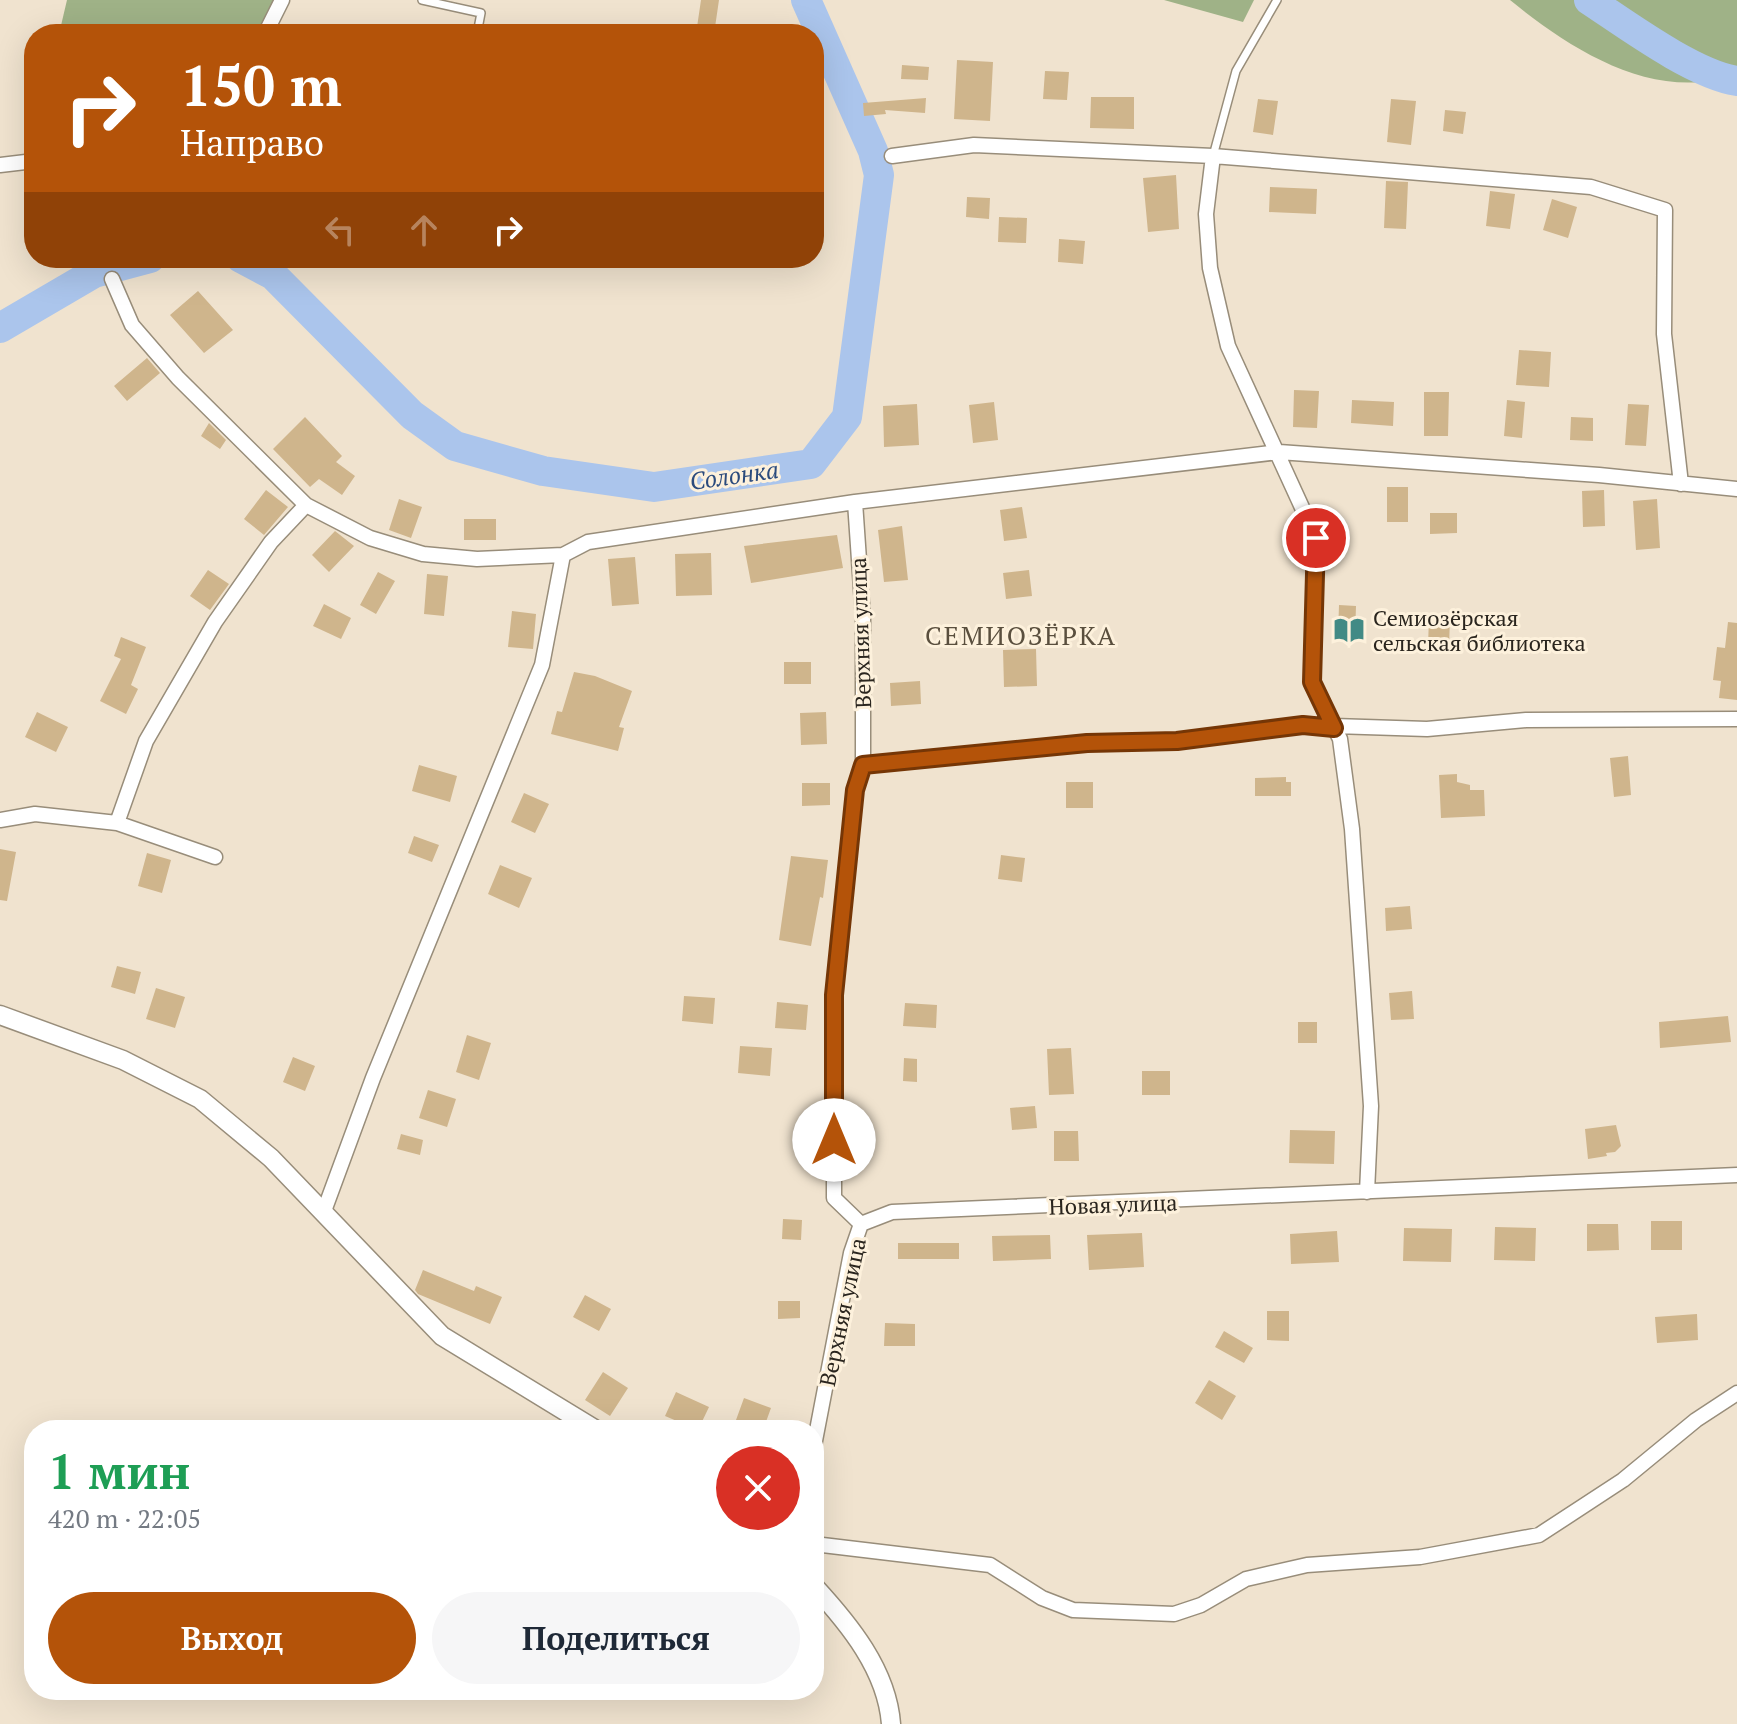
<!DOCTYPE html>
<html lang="ru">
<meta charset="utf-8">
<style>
:root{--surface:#fff;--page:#f6f6f7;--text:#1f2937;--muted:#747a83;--accent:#b45309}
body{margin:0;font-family:"PT Serif",serif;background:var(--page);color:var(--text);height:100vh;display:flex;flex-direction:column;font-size:30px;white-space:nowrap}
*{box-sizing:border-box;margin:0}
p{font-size:26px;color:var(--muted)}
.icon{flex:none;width:44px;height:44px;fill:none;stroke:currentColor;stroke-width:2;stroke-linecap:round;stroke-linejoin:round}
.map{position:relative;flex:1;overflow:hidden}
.side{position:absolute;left:24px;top:1420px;width:800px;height:280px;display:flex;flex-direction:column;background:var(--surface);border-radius:32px;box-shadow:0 8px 32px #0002}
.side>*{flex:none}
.guide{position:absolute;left:24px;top:24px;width:800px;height:244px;border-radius:32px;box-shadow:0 8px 32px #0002;background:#b45309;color:#fff;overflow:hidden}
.pin{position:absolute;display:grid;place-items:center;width:68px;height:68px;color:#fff;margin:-34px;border:4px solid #fff;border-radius:50%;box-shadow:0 2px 8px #0007}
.me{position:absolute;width:88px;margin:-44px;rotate:0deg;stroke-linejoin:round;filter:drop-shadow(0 0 6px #0008)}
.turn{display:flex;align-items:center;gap:28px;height:168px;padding:0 24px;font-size:36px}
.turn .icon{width:104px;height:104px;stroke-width:2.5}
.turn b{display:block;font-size:56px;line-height:68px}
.lanes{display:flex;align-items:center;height:76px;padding:0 24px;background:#0003;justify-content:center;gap:40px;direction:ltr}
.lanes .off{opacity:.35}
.round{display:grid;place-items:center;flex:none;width:84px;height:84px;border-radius:42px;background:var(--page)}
.summary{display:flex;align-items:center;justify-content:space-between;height:136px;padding:0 24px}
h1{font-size:48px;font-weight:700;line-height:60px;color:#1e9e55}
.button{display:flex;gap:16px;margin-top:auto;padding:16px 24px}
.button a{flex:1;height:92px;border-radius:48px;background:var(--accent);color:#fff;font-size:32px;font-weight:700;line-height:92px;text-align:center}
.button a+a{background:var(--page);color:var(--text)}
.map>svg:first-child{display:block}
</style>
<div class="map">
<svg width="1737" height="1724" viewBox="0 0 1737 1724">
<rect width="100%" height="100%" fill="#f0e3cf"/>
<path fill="#9fb287" d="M 67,0 L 274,0 L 257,34 L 59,34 Z
M 1164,0 L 1254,0 L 1243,22 Z
M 1510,0 L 1737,0 L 1737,74 C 1656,104 1571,50 1510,0 Z"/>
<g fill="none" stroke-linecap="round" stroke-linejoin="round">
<path stroke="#abc5ec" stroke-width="30" d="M 1589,0 C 1627,25 1693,74 1737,81
M 241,258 L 273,275 L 412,415 L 455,446 L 543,471 L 654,487 L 811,464 L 847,417 L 879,175 L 873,151 L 806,0
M 0,328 L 94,273 L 150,258"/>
</g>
<path fill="#cfb58c" d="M 701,0 L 719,0 L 714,34 L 696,34 Z
M 957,60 L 993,62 L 990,121 L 954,119 Z
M 902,65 L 929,67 L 928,80 L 901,79 Z
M 1045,71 L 1069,72 L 1067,100 L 1043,99 Z
M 1091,97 L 1134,97 L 1134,129 L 1090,128 Z
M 926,98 L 925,113 L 885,110 L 886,114 L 864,116 L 863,103 Z
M 1258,99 L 1278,101 L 1273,135 L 1253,132 Z
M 1391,99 L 1416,101 L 1411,145 L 1387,142 Z
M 1445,110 L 1466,112 L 1463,134 L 1443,131 Z
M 1176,175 L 1179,229 L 1148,232 L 1143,178 Z
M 1386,181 L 1408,182 L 1406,229 L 1384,228 Z
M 1270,187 L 1317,189 L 1316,214 L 1269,212 Z
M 1490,191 L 1515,194 L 1510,229 L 1486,226 Z
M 967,197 L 990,198 L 989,219 L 966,217 Z
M 1552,199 L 1577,207 L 1568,238 L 1543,230 Z
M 999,217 L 1027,218 L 1026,243 L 998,242 Z
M 1059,239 L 1085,241 L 1083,264 L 1058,262 Z
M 198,291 L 233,330 L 204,353 L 170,315 Z
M 1519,350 L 1551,352 L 1549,387 L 1516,385 Z
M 147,358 L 160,373 L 127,401 L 114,386 Z
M 1294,390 L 1319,391 L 1317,428 L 1293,427 Z
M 1424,392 L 1449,392 L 1448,436 L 1424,436 Z
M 1352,400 L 1394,402 L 1393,426 L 1351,423 Z
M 1507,400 L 1525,402 L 1522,438 L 1504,436 Z
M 994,402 L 998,440 L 973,443 L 969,405 Z
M 917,404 L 919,445 L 884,447 L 883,406 Z
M 1628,404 L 1649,405 L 1646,446 L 1625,445 Z
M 305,417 L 342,456 L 336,462 L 355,476 L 342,495 L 319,479 L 310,487 L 273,449 Z
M 1571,417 L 1593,418 L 1593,441 L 1570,440 Z
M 209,423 L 226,440 L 220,449 L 201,436 Z
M 1387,487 L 1408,487 L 1408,522 L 1387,522 Z
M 266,490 L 288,507 L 264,535 L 244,519 Z
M 1604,490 L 1605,526 L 1583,527 L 1582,491 Z
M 399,499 L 422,507 L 411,538 L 389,530 Z
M 1657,499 L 1660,548 L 1636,550 L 1633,501 Z
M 1022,507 L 1027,538 L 1004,541 L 1000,510 Z
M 1430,513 L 1457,513 L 1457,533 L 1430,534 Z
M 464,519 L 496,519 L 496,540 L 464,540 Z
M 902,526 L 908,580 L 884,582 L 878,530 Z
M 335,531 L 354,546 L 329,572 L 312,555 Z
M 837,535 L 843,568 L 751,583 L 744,546 Z
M 711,553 L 712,595 L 676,596 L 675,554 Z
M 635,557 L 639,604 L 612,606 L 608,559 Z
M 208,570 L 229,584 L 210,610 L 190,596 Z
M 1029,570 L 1032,596 L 1006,599 L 1003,573 Z
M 378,572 L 395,581 L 376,614 L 360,605 Z
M 427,574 L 448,576 L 444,616 L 424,614 Z
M 324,604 L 351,618 L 341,639 L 313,626 Z
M 1339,605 L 1356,606 L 1355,636 L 1338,635 Z
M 512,611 L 536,614 L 533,649 L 508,647 Z
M 1429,616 L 1450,617 L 1449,647 L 1428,647 Z
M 1728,622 L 1737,623 L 1737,700 L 1719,698 L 1721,681 L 1713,680 L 1717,647 L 1725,648 Z
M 121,637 L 146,647 L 131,685 L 138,689 L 126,714 L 100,701 L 121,659 L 114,656 Z
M 1036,649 L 1037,686 L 1004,687 L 1003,650 Z
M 784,662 L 811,662 L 811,684 L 784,684 Z
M 574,672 L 595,676 L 632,691 L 619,727 L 624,728 L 618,751 L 551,734 L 557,711 L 562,712 Z
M 920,681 L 921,704 L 891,706 L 890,683 Z
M 37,712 L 68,727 L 56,752 L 25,737 Z
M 826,712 L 827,744 L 801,745 L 800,713 Z
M 1628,756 L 1631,795 L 1614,797 L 1610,758 Z
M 419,765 L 457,776 L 450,802 L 412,791 Z
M 1457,774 L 1457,782 L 1470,785 L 1470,790 L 1484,790 L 1485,816 L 1441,818 L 1439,775 Z
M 1286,777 L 1286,782 L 1291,782 L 1291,796 L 1255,796 L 1255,778 Z
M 1066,782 L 1093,782 L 1093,808 L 1066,808 Z
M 802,783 L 830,783 L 830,805 L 802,806 Z
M 524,793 L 549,804 L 535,833 L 511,822 Z
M 414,836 L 439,845 L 432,862 L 408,853 Z
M 0,849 L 16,852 L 7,901 L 0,900 Z
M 147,853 L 171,860 L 162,893 L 138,886 Z
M 1001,855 L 1025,858 L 1022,882 L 998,879 Z
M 791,856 L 828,860 L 823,898 L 820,897 L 811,946 L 779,940 Z
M 500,865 L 532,878 L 519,908 L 488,894 Z
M 1410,906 L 1412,929 L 1386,931 L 1385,908 Z
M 117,966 L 141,972 L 135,994 L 111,987 Z
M 156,988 L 185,997 L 175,1028 L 146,1019 Z
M 1412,991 L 1414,1019 L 1391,1020 L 1389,993 Z
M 684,996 L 715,998 L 713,1024 L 682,1021 Z
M 777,1002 L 808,1005 L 806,1030 L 775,1028 Z
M 905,1003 L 937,1005 L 936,1028 L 903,1026 Z
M 1728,1016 L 1731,1042 L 1660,1048 L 1659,1022 Z
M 1298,1022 L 1317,1022 L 1317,1043 L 1298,1043 Z
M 467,1035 L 491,1043 L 479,1080 L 456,1072 Z
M 740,1046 L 772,1048 L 770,1076 L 738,1073 Z
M 1071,1048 L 1074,1094 L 1049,1095 L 1047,1049 Z
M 293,1057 L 315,1066 L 305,1091 L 283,1082 Z
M 904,1058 L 917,1059 L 917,1082 L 903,1081 Z
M 1142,1071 L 1170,1071 L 1170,1095 L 1142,1095 Z
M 428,1090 L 456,1099 L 447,1127 L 419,1118 Z
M 1035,1106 L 1037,1128 L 1012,1130 L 1010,1108 Z
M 1616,1125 L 1621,1146 L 1615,1152 L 1606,1153 L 1607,1156 L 1588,1159 L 1585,1129 Z
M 1290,1130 L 1335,1131 L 1334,1164 L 1289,1163 Z
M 1054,1131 L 1078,1131 L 1079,1161 L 1054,1161 Z
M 401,1134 L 423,1140 L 420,1155 L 397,1149 Z
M 783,1219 L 802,1220 L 801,1240 L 782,1239 Z
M 1651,1221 L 1682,1221 L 1682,1250 L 1651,1250 Z
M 1587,1224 L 1618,1224 L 1619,1250 L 1587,1251 Z
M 1495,1227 L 1536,1228 L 1535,1261 L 1494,1260 Z
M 1404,1228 L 1452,1229 L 1451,1262 L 1403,1261 Z
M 1337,1231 L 1339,1262 L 1291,1264 L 1290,1234 Z
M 1142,1233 L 1144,1267 L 1089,1270 L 1087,1235 Z
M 1050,1235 L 1051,1259 L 993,1261 L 992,1236 Z
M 898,1243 L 959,1243 L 959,1259 L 898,1259 Z
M 423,1270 L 474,1291 L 476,1286 L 502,1297 L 490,1324 L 418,1294 L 415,1290 Z
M 585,1295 L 611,1309 L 599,1331 L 573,1317 Z
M 778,1301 L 800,1301 L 800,1318 L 778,1319 Z
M 1267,1311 L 1289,1311 L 1289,1341 L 1267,1340 Z
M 1697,1314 L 1698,1340 L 1657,1343 L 1655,1317 Z
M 885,1323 L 915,1324 L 915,1346 L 884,1346 Z
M 1224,1331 L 1253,1348 L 1244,1363 L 1215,1347 Z
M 603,1372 L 628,1388 L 610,1416 L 585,1400 Z
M 1209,1380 L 1236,1396 L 1222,1420 L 1195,1403 Z
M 676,1392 L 709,1407 L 698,1430 L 665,1416 Z
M 744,1398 L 771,1408 L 763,1430 L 736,1420 Z"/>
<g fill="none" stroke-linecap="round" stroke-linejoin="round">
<g stroke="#988d7a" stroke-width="10">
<path id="service" d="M 422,0 L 481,13 L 477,34
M 1213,156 L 1236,71 L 1277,0"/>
</g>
<g stroke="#988d7a" stroke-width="17">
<path id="minor" d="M 265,34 L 282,0
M 892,156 L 974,145 L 1213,156 L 1591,187 L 1665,210 L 1664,334 L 1681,484
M 1213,156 L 1206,214 L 1210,268 L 1228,346 L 1316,538 L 1312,682 L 1340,739 L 1352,829 L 1371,1106 L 1367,1192
M 0,165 L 34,161
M 112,279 L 132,325 L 178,378 L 306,505 L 370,538 L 423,554 L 477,559 L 563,555 L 588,542 L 855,502 L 1279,452 L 1599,475 L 1737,489
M 855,502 L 863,618 L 863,765 L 855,790 L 834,995 L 834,1198 L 861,1224
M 863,765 L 1087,743 L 1177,741 L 1303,725 L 1427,729 L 1526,720 L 1737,719
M 0,820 L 35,814 L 117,823 L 146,741 L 215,622 L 271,542 L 306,505
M 117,823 L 215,857
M 324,1211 L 373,1078 L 542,665 L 563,555
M 861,1224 L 892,1212 L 1737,1175
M 814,1446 L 851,1253 L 861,1224
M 814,1544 L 990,1565 L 1042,1598 L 1073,1610 L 1174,1614 L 1201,1605 L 1246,1579 L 1307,1565 L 1420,1557 L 1539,1535 L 1623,1480 L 1696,1420 L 1737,1393"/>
</g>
<g stroke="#988d7a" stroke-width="21">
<path id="tertiary" d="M 0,1015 L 123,1060 L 200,1099 L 271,1158 L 442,1336 L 596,1430
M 814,1586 C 849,1624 887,1670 891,1724"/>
</g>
<use href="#service" stroke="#fff" stroke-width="7"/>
<use href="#minor" stroke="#fff" stroke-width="14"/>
<use href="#tertiary" stroke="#fff" stroke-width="18"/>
</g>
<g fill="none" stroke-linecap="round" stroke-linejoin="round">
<g stroke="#753606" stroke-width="20">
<path id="route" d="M 834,1140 L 834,995 L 855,790 L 863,765 L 1087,743 L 1177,741 L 1303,725 L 1334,728 L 1312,682 L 1316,538"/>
</g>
<use href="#route" stroke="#b45309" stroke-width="14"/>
</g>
<defs>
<g id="library-bare" transform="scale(2.4)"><path d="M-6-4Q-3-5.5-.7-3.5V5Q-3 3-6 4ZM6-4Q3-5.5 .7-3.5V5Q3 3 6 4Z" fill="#428a85" stroke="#fdf1dc" stroke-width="2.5" paint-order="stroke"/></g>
</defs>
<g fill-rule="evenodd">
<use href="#library-bare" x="1349" y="630"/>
</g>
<g text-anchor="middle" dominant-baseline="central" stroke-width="6" stroke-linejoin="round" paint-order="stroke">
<g font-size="22" fill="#2a251e" stroke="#fdf1dc" text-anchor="start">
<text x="1373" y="617">Семиозёрская<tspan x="1373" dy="25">сельская библиотека</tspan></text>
</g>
<g font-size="22" fill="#2a251e" stroke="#fdf1dc">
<text transform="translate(860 633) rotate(-92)">Верхняя улица</text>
<text transform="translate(1113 1204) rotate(-2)">Новая улица</text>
<text transform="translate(842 1312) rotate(-78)">Верхняя улица</text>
</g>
<g font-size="24" font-style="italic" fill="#2b4b7d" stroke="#fdf1dc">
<text transform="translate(734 475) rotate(-8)">Солонка</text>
</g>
<g font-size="26" letter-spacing="2" fill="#5a4f3e" stroke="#fdf1dc">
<text x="1021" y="635">СЕМИОЗЁРКА</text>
</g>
</g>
</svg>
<div class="pin" style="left:1316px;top:538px;background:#d93025"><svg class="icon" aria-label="arrive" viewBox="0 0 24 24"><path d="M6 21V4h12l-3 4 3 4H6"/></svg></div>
<svg class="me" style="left:834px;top:1140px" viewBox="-20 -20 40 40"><circle r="19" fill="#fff"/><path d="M0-13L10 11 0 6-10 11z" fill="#b45309"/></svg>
<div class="guide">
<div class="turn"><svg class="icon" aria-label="right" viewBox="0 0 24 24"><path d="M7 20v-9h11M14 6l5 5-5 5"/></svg><div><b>150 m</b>Направо</div></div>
<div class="lanes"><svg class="icon off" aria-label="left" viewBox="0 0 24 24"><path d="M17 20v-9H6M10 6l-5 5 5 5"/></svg><svg class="icon off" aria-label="ahead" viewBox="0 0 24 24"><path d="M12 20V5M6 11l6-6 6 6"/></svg><svg class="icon" aria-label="right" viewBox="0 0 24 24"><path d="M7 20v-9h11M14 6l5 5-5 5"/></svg></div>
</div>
<section class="side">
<div class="summary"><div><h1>1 мин</h1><p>420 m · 22:05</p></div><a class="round" style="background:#d93025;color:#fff"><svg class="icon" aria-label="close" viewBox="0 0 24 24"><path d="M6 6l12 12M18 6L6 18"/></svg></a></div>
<div class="button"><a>Выход</a><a>Поделиться</a></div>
</section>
</div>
